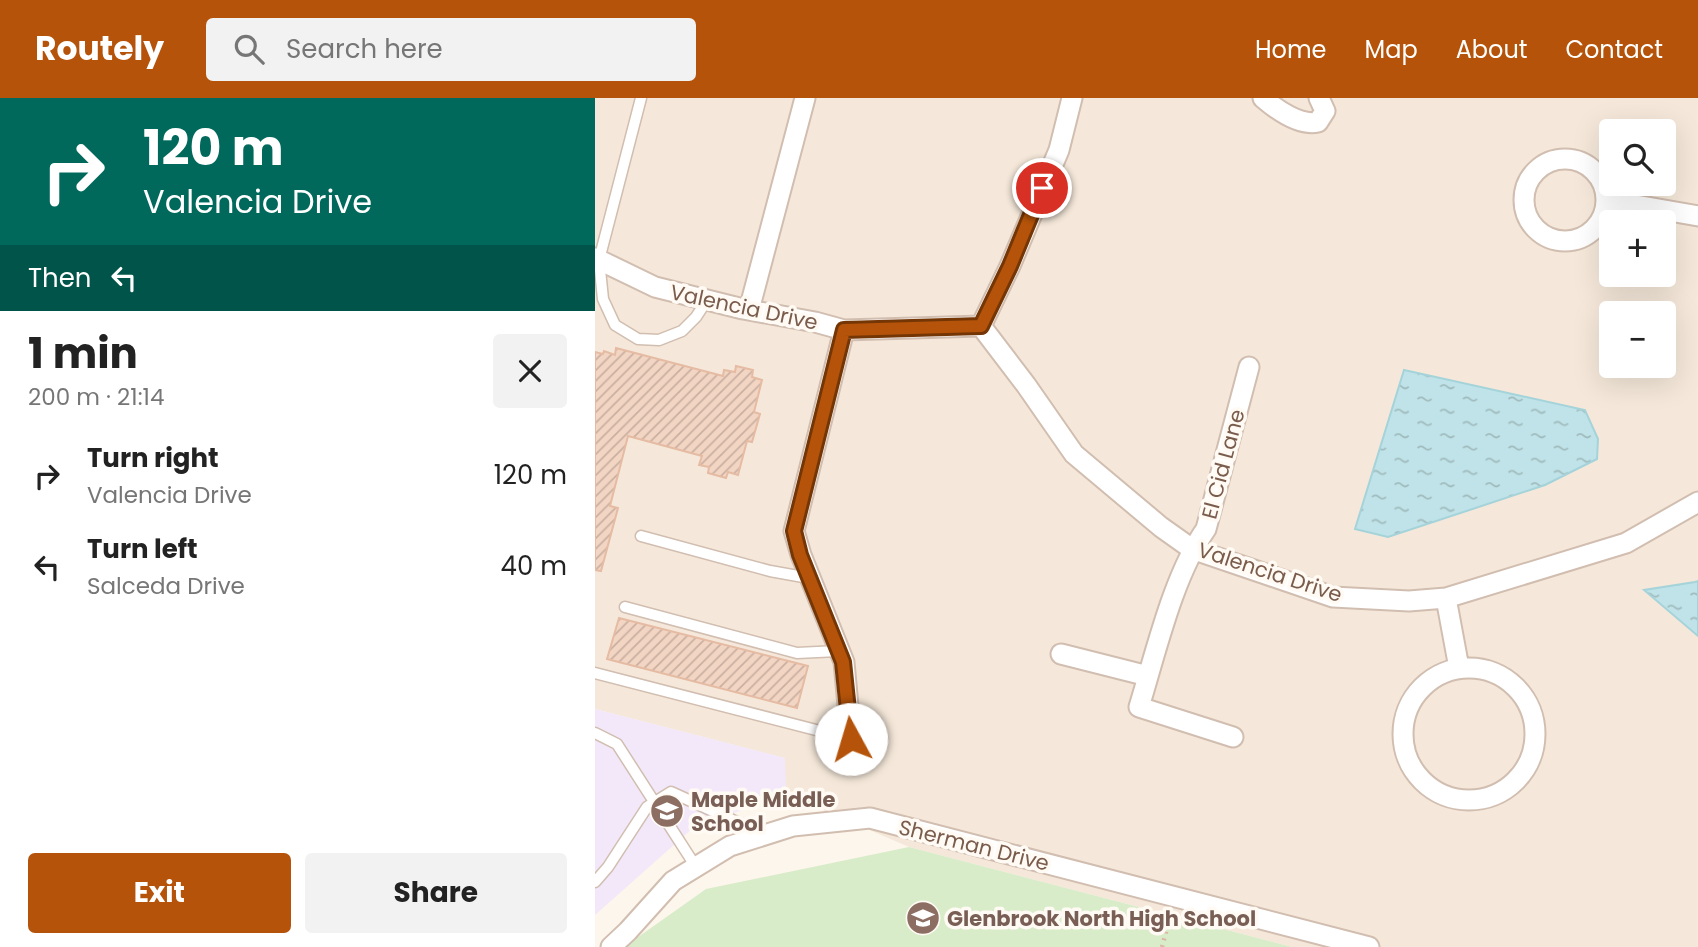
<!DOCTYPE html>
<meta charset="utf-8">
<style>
:root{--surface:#fff;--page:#f2f2f2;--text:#222;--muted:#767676;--accent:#b45309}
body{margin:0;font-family:Poppins,sans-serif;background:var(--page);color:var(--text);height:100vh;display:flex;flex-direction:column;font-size:26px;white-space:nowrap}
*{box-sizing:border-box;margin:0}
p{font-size:23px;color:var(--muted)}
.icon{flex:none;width:38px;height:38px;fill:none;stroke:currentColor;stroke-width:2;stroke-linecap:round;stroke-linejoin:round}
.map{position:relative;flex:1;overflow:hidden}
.drawer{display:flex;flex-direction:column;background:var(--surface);width:595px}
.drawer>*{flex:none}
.guide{background:#00695c;color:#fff;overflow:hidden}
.buttons{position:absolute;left:1004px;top:21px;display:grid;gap:14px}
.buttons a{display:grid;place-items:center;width:77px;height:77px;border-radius:7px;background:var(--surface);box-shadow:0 7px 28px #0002;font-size:35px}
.pin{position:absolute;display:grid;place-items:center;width:60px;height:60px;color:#fff;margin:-30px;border:4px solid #fff;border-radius:50%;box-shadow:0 2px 7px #0007}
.me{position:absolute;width:77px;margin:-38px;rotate:354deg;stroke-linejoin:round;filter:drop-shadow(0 0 5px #0008)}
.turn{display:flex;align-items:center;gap:24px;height:147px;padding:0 28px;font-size:32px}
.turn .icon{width:91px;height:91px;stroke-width:2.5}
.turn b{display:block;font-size:49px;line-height:60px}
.then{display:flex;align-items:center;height:66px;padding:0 28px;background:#0003;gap:14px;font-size:26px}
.round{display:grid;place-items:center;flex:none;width:74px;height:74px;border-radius:7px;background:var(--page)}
.summary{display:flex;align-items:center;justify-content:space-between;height:119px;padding:0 28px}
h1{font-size:42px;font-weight:700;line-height:52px}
.cta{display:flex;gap:14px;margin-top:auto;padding:14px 28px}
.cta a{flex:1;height:80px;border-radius:7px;background:var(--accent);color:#fff;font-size:28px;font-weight:700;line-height:80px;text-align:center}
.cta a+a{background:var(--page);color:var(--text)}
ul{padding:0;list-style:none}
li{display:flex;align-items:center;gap:21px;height:91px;padding:0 28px}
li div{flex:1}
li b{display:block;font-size:26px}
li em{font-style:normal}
header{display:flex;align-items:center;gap:42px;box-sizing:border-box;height:98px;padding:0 35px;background:var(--accent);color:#fff}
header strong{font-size:33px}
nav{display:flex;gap:38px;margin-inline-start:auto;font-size:24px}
.search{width:490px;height:63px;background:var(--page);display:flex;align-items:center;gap:18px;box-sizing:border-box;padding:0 24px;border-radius:7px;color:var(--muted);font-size:26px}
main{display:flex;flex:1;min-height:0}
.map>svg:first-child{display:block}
</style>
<header>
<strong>Routely</strong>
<div class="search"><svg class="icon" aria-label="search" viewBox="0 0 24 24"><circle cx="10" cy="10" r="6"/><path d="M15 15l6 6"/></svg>Search here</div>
<nav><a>Home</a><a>Map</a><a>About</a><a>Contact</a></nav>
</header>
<main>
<section class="drawer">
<div class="guide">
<div class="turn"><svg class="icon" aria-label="right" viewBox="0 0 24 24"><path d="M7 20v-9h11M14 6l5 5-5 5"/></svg><div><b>120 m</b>Valencia Drive</div></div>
<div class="then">Then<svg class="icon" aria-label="left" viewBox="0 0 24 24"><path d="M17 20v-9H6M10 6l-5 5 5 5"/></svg></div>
</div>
<div class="summary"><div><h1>1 min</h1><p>200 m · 21:14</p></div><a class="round"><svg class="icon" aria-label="close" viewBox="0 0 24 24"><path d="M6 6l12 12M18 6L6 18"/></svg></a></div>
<ul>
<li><svg class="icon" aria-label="right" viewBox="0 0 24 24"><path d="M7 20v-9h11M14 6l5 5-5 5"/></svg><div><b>Turn right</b><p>Valencia Drive</p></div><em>120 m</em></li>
<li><svg class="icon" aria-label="left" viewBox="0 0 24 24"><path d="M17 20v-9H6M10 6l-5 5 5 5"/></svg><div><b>Turn left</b><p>Salceda Drive</p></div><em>40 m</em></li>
</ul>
<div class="cta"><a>Exit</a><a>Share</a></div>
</section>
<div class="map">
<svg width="1103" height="849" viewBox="0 0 1103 849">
<defs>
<pattern id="water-ripples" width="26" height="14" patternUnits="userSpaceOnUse" patternTransform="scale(1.75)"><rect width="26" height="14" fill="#bfe3e8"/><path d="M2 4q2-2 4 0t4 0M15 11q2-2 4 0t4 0" fill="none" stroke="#a0bbbe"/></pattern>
<pattern id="building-hatch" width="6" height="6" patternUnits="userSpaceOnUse" patternTransform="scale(1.75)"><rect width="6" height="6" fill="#f3d5c3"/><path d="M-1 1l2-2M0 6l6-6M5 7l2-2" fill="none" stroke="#cab0a1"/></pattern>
</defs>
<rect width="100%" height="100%" fill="#fdf6ec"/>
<path fill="#f5e8da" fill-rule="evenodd" d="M 0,0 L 1103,0 L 1103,849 L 697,849 L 314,749 L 191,696 L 189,660 L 0,611 ZM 1017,33 L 1069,33 L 1069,86 L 1017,86 ZM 1017,124 L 1069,124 L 1069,177 L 1017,177 ZM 1017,215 L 1069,215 L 1069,268 L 1017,268 Z"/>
<path fill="#f3e8fa" d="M 0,611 L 190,660 L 191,696 L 98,730 L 0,817 Z"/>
<path fill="#d8ecc9" d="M 314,749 L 697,849 L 29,849 L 111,791 Z"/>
<path fill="url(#water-ripples)" stroke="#a5d3da" stroke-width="2" d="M 809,272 L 990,312 L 1003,341 L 1002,361 L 950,387 L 793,439 L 760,431 Z
M 1103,483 L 1103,538 L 1049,492 L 1100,484 Z"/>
<path fill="url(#building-hatch)" stroke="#e6bba3" stroke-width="2" d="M 21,250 L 128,278 L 129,272 L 140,274 L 141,268 L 158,272 L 157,279 L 167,282 L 159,314 L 165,316 L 157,344 L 152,343 L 143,377 L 133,374 L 131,380 L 113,375 L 114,369 L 104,367 L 107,358 L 33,338 L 15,408 L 23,410 L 6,473 L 0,472 L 0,254 L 8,256 L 9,253 L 20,257 Z
M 24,520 L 213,568 L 202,610 L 12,561 Z"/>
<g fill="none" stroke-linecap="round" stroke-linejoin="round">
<g stroke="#d1beb0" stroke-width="13">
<path id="service" d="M 46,0 L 4,162 L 8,201 L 20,227 L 43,241 L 64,242 L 87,233 L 101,219 L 112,202
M 46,438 L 175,473 L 214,480
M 30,509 L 202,555 L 243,553
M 0,575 L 256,641
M 0,635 L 22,646 L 101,769
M 0,784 L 13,769 L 52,709 L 76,694 L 166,735"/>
</g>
<g stroke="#d1beb0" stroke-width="23">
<path id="minor" d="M 668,0 C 682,12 705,28 723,24 L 730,13 L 724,0
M929 102a41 41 0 1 1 82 0a41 41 0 1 1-82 0Z
M 1012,102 L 1103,118
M 0,160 L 60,189 L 148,211 L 220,224 L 249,232 L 386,228 L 431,287 L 479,356 L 566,429 L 597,451 L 738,499 L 814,503 L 851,500 L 1031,445 L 1103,404
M 154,212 L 210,0
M 386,228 L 415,168 L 464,52 L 477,0
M 249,232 L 199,433 L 206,457 L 249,564 L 256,641
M 851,500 L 864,570
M 466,556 L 553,578
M808 636a66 66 0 1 1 132 0a66 66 0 1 1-132 0Z
M 638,639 L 544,609 C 561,554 578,478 611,431 L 654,269
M 16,849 L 33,833 L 78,783 L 135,748 L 198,728 L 275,720 L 774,849"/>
</g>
<path stroke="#d9b8a5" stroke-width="4.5" stroke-dasharray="2 5" stroke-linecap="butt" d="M 567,849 L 576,816"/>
<use href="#service" stroke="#fff" stroke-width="10"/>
<use href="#minor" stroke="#fff" stroke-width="19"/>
</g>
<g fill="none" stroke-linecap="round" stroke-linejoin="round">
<g stroke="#753606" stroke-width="18">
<path id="route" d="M 256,641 L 248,564 L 205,457 L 199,433 L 249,232 L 386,228 L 415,168 L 447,90"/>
</g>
<use href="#route" stroke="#b45309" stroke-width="12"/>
</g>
<defs>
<g id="school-disc" transform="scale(1.75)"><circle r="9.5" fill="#8d6e63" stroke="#fffaf3"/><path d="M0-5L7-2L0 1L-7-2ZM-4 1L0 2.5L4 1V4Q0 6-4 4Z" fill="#fff"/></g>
</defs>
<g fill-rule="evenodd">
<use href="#school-disc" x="72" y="713"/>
<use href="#school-disc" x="328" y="820"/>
</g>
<g text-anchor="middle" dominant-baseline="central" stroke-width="7" stroke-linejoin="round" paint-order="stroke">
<g font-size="21" fill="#7a5c4d" stroke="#fffaf3">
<text transform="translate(149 209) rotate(12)">Valencia Drive</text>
<text transform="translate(628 366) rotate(-75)">El Cid Lane</text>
<text transform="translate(675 474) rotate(18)">Valencia Drive</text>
<text transform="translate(379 747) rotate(14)">Sherman Drive</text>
</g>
<g font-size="21" font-weight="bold" fill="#785e54" stroke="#fffaf3" text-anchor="start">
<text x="96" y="701">Maple Middle<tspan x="96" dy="24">School</tspan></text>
<text x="352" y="820">Glenbrook North High School</text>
</g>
</g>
</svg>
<div class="buttons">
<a><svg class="icon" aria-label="search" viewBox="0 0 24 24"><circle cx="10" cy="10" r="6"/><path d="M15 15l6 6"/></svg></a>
<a>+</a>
<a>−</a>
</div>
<div class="pin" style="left:447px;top:90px;background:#d93025"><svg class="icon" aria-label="arrive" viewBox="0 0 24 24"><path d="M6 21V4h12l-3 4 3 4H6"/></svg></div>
<svg class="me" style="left:256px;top:641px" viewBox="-20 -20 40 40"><circle r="19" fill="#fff"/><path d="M0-13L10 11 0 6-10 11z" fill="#b45309"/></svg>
</div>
</main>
